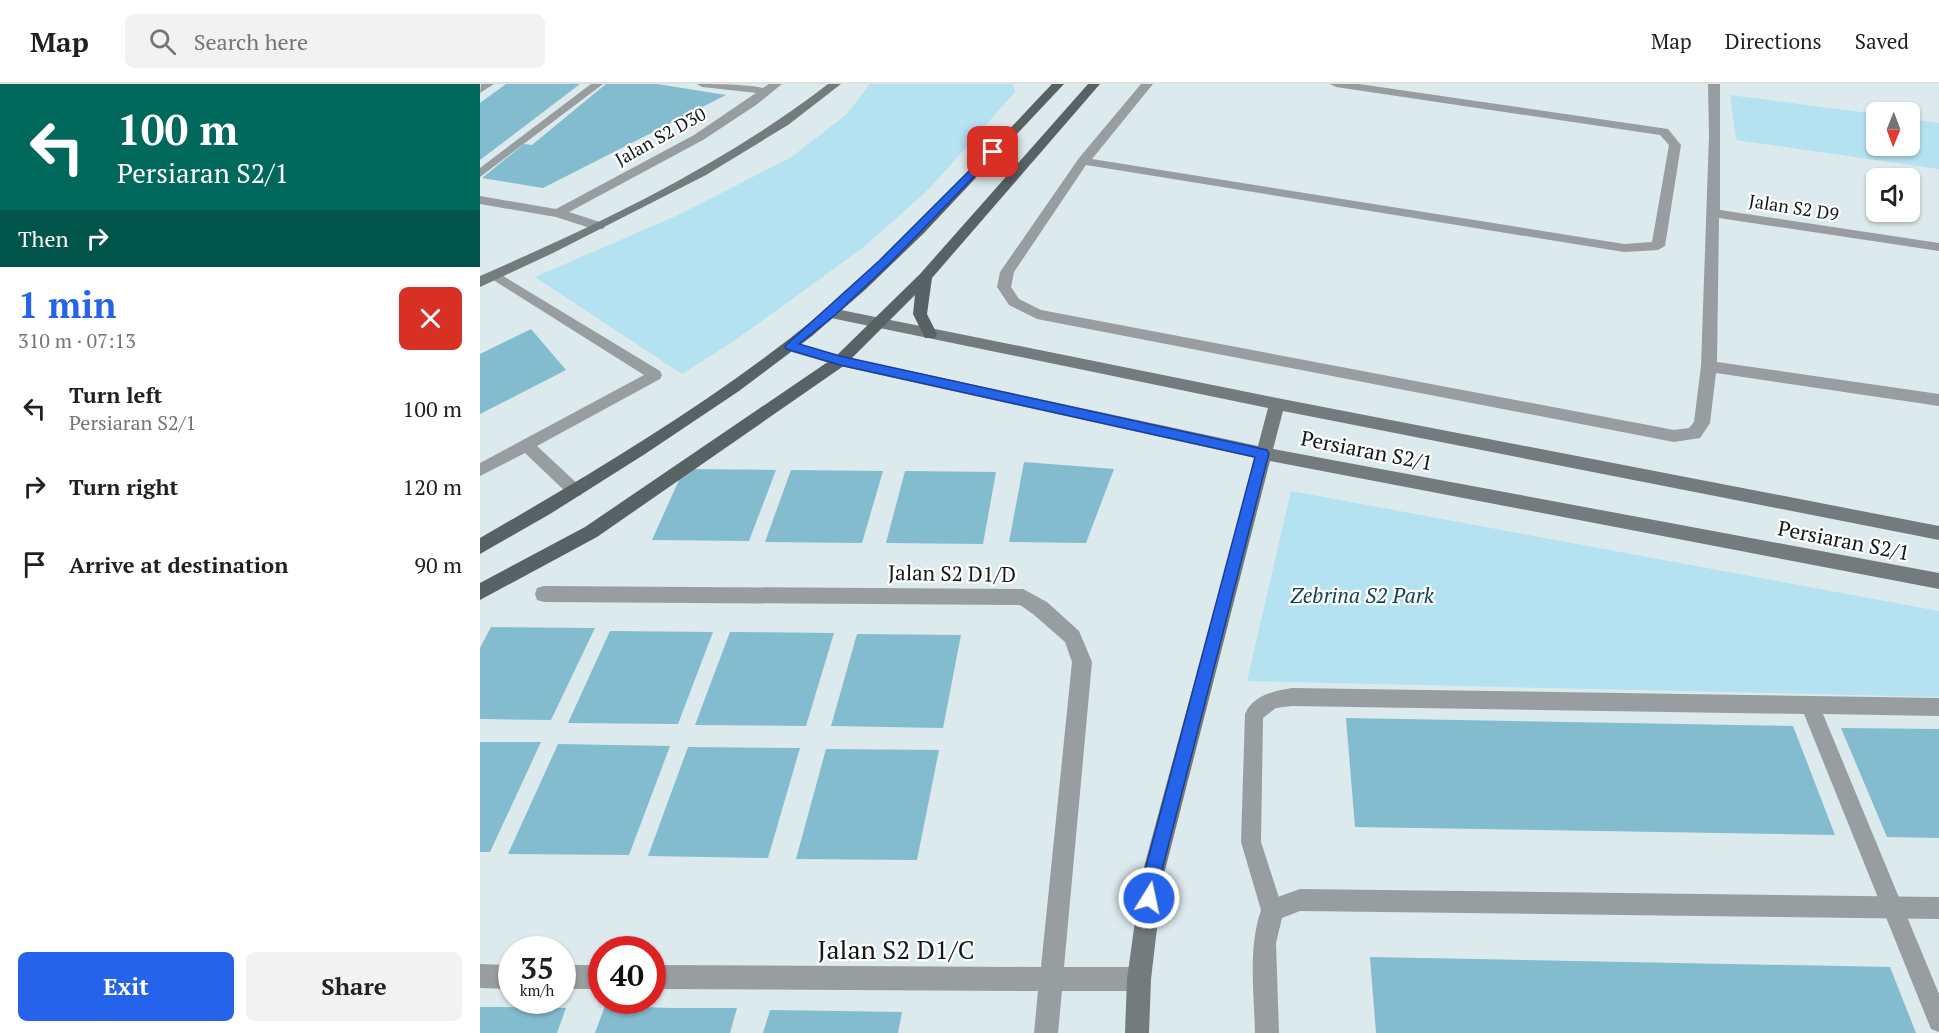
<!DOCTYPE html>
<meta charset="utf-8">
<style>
:root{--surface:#fff;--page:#f2f2f2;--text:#202124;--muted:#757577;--line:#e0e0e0;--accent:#2563eb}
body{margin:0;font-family:"PT Serif",serif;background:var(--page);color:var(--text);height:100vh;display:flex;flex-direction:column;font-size:22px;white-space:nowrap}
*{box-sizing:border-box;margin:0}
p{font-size:20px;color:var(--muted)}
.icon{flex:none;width:33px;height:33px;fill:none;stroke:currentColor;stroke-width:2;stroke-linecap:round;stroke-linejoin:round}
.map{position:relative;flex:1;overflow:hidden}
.sheet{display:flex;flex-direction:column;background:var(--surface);width:480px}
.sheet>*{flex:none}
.banner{background:#00695c;color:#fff;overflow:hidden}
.needle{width:39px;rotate:181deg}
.tools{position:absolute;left:1386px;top:18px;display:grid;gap:12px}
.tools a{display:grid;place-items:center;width:54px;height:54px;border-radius:9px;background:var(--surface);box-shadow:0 2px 4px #0004;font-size:30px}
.speed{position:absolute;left:18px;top:852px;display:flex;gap:12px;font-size:30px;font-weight:700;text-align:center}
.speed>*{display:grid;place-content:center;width:78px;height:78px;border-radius:50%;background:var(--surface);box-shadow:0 2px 4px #0004;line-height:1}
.speed small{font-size:15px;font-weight:400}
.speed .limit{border:9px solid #d22;background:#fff;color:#111}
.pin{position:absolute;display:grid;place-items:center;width:51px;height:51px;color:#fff;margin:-26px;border-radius:12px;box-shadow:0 3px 9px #0006}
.me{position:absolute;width:66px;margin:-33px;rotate:10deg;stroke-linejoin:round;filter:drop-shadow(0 0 4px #0008)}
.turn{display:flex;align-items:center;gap:21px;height:126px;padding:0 18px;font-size:27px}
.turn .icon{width:78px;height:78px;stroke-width:2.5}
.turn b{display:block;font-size:42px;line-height:51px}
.then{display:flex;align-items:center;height:57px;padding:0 18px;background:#0003;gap:12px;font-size:22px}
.round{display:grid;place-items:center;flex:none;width:63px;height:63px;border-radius:9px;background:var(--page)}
.summary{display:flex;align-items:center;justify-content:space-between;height:102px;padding:0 18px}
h1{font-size:36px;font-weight:700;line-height:45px;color:var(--accent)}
.action{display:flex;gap:12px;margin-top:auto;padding:12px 18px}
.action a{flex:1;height:69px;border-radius:9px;background:var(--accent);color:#fff;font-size:24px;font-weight:700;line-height:69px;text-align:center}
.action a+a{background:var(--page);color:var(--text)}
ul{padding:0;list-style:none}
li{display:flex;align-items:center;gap:18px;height:78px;padding:0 18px}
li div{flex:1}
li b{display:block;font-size:22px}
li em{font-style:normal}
header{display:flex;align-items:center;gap:36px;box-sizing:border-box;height:84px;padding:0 30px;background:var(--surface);border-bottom:2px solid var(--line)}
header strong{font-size:28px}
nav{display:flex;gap:33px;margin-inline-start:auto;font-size:21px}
.search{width:420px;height:54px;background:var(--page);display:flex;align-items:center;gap:15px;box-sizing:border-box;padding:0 21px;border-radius:9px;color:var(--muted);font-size:22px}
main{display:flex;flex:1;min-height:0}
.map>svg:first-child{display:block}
</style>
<header>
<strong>Map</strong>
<div class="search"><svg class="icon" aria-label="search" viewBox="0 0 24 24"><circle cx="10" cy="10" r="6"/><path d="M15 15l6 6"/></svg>Search here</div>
<nav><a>Map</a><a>Directions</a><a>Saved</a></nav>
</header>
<main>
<section class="sheet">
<div class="banner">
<div class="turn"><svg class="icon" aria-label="left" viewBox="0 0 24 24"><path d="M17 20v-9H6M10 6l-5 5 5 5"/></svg><div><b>100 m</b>Persiaran S2/1</div></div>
<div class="then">Then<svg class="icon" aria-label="right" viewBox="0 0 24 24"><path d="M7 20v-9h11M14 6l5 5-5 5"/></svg></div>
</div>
<div class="summary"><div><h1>1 min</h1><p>310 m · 07:13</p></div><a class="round" style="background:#d93025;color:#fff"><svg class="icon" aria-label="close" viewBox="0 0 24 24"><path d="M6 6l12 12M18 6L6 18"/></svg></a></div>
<ul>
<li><svg class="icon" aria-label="left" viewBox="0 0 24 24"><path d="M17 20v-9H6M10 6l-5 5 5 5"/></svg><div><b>Turn left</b><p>Persiaran S2/1</p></div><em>100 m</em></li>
<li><svg class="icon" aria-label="right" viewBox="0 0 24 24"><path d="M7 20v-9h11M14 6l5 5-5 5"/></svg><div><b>Turn right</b></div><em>120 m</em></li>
<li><svg class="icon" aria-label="arrive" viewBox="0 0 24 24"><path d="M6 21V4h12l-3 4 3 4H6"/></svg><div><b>Arrive at destination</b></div><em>90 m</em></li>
</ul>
<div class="action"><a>Exit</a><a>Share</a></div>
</section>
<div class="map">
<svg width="1459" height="949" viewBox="0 0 1459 949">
<rect width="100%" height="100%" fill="#dce9ed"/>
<path fill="#b4e2f1" d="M 390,0 L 533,0 L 535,8 L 449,105 L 384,163 L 254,257 L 202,290 L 55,193 L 196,132 L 310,74 L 366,31 Z
M 1250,11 L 1396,30 L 1396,62 L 1430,62 L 1430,35 L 1459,39 L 1459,85 L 1256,56 Z
M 811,407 L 1459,527 L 1459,613 L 767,597 Z"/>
<path fill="#83bcce" d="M 26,0 L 100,0 L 0,76 L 0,19 Z
M 126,0 L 177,0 L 246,11 L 63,104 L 2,94 L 44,60 L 52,61 Z
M 51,245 L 86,286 L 0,330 L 0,270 Z
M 544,378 L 634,385 L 606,459 L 529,458 Z
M 204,385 L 296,386 L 269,457 L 172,456 Z
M 311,386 L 403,387 L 382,459 L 285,458 Z
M 425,387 L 516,388 L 503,460 L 406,459 Z
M 11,543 L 115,544 L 71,636 L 0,635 L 0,564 Z
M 130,547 L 233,548 L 198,640 L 88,639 Z
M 250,548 L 354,549 L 326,642 L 215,641 Z
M 377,550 L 481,551 L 463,644 L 351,642 Z
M 866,634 L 1313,642 L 1355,751 L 875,743 Z
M 1361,644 L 1459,645 L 1459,754 L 1407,753 Z
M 0,658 L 61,658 L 10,768 L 0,768 Z
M 78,660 L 190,662 L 149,771 L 28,770 Z
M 208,663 L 320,664 L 288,774 L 168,772 Z
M 346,665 L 459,666 L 437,776 L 316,775 Z
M 890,873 L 1410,883 L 1436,949 L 896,949 Z
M 125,922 L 192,924 L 257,924 L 250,949 L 115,949 Z
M 0,923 L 22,923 L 86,924 L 77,949 L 0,949 Z
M 290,926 L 357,927 L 422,928 L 418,949 L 283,949 Z"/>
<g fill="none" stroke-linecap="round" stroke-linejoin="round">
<path fill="#989d9f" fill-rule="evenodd" d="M 111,0 L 123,0 L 0,93 L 0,84 Z
M 217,0 C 234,0 279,0 292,7 L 287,10 L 222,3 Z
M 15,187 L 180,287 L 182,291 L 180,295 L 57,362 L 101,403 L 103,407 L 101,411 L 95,413 L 89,411 L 45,369 L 0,392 L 0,379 L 164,291 L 10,194 L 9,191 Z
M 812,604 L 1459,614 L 1459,632 L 1343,630 L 1459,910 L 1459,948 L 1451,945 L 1324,630 L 812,622 L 796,624 L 783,634 L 781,758 L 803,826 L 799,833 L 792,837 L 785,833 L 781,826 L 761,758 L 765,630 C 773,611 794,607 812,604 Z"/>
<path fill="#989d9f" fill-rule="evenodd" d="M 14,0 L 0,9 L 1,0 Z
M 289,0 L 302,0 L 276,21 L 223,56 L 89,128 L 123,139 L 125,142 L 123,145 L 113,145 L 76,133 L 0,120 L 0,112 L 76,125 L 214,51 Z
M 661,0 L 673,0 L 612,75 L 1144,160 L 1172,158 L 1189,61 L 1180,51 L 856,3 L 850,0 L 879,0 L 1188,45 L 1201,61 L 1185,162 L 1178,166 L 1144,168 L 606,81 L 534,188 L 531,203 L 539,215 L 561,226 L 1194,346 L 1209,344 L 1214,338 L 1221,282 L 1229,51 L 1228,0 L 1240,0 L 1240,126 L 1459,159 L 1459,167 L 1239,134 L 1237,278 L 1459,310 L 1459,322 L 1236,289 L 1230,339 L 1220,354 L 1194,358 L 557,235 L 529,221 L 517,203 L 520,188 L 599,74 Z
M 64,502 L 543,505 L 567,518 L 599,547 L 612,578 L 584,883 L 659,883 L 667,887 L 671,895 L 667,903 L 659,907 L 582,907 L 578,949 L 554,949 L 558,907 L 172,905 L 172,881 L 561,883 L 592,578 L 585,558 L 553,530 L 540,521 L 64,518 L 57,516 L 55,510 L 57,504 Z
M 820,805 L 1459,813 L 1459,835 L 820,827 L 802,834 L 796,859 L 799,949 L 775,949 C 774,905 767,859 784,818 Z
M 0,880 L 32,881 L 32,905 L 0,904 Z
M 82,881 L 122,881 L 122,905 L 82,905 Z"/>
<path fill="#737b7d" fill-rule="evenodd" d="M 348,0 L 361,0 L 308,41 L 226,91 L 73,169 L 0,203 L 0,192 C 121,139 243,81 348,0 Z
M 351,224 L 797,314 L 1459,442 L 1459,456 L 803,327 L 793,365 L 1459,489 L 1459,505 L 790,377 L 683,794 L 671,895 L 669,949 L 645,949 L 647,895 L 661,794 L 775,374 L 360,282 L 305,266 L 302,262 L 310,257 L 360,272 L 778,362 L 788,324 L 346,233 L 344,229 L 346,225 Z"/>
<path fill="#586265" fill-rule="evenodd" d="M 572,0 L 584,0 L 444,149 L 386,205 L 332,252 L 259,307 L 165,370 L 70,430 L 0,470 L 0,454 C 114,388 231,319 333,236 C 420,166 495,81 572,0 Z
M 608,0 L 620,0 L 452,194 L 447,230 L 457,250 L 455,254 L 445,254 L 433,230 L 435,211 L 365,281 L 117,453 L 0,516 L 0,499 L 105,443 L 355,273 L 440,190 Z"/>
</g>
<path fill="#2563eb" stroke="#184099" stroke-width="1.5" d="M 510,66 L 518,68 L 407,182 L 355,231 L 319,260 L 360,272 L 787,366 L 789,369 L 680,794 L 675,820 L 669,823 L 663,820 L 661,814 L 663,794 L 775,373 L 360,281 L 306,265 L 305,262 L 399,177 Z"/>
<g text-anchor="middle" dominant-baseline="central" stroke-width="4.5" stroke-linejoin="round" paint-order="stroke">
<g font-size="18" fill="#121718" stroke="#fff">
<text transform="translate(180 52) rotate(-29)">Jalan S2 D30</text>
<text transform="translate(1314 123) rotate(9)">Jalan S2 D9</text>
</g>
<g font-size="21" fill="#121718" stroke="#fff">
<text transform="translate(887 366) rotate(11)">Persiaran S2/1</text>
<text transform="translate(1364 456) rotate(11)">Persiaran S2/1</text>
<text transform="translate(472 489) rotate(1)">Jalan S2 D1/D</text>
</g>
<g font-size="21" font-style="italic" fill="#114451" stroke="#fff">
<text x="882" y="511">Zebrina S2 Park</text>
</g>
<g font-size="26" fill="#121718" stroke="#fff">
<text x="416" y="865">Jalan S2 D1/C</text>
</g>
</g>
</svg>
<div class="tools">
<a><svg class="needle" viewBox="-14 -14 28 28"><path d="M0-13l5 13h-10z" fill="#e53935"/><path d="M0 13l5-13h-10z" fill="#757577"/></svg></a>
<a><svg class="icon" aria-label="sound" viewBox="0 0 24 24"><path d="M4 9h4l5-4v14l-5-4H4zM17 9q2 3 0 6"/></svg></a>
</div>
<div class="speed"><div>35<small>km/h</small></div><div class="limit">40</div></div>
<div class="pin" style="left:513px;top:68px;background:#d93025"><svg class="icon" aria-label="arrive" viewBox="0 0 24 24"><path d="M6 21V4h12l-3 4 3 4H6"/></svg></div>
<svg class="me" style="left:669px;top:814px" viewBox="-20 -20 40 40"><circle r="17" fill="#2563eb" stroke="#fff" stroke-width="3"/><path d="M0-11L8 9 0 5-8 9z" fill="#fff"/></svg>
</div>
</main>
